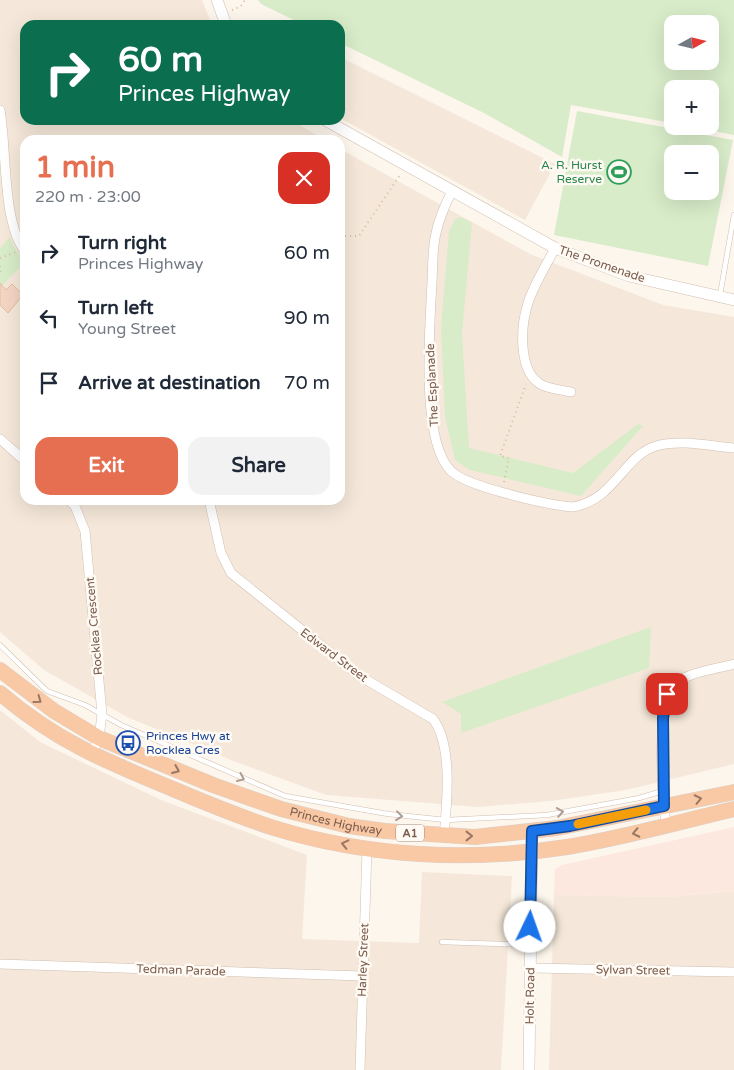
<!DOCTYPE html>
<meta charset="utf-8">
<style>
:root{--surface:#fff;--page:#f2f2f3;--text:#1f2937;--muted:#747a83;--accent:#e76f51}
body{margin:0;font-family:"Varela Round",sans-serif;background:var(--page);color:var(--text);height:100vh;display:flex;flex-direction:column;font-size:19px;white-space:nowrap}
*{box-sizing:border-box;margin:0}
p{font-size:16px;color:var(--muted)}
.icon{flex:none;width:28px;height:28px;fill:none;stroke:currentColor;stroke-width:2;stroke-linecap:round;stroke-linejoin:round}
.map{position:relative;flex:1;overflow:hidden}
.drawer{position:absolute;left:20px;top:135px;width:325px;height:370px;display:flex;flex-direction:column;background:var(--surface);border-radius:15px;box-shadow:0 5px 20px #0002}
.drawer>*{flex:none}
.top-card{position:absolute;left:20px;top:20px;width:325px;height:105px;border-radius:15px;box-shadow:0 5px 20px #0002;background:#0b6e4f;color:#fff;overflow:hidden}
.needle{width:32px;rotate:82deg}
.controls{position:absolute;left:664px;top:15px;display:grid;gap:10px}
.controls a{display:grid;place-items:center;width:55px;height:55px;border-radius:10px;background:var(--surface);box-shadow:0 5px 20px #0002;font-size:25px}
.pin{position:absolute;display:grid;place-items:center;width:42px;height:42px;color:#fff;margin:-21px;border-radius:10px;box-shadow:0 2px 8px #0006}
.me{position:absolute;width:55px;margin:-28px;rotate:3deg;stroke-linejoin:round;filter:drop-shadow(0 0 4px #0008)}
.turn{display:flex;align-items:center;gap:18px;height:105px;padding:0 15px;font-size:22px}
.turn .icon{width:65px;height:65px;stroke-width:2.5}
.turn b{display:block;font-size:35px;line-height:42px}
.round{display:grid;place-items:center;flex:none;width:52px;height:52px;border-radius:15px;background:var(--page)}
.headline{display:flex;align-items:center;justify-content:space-between;height:85px;padding:0 15px}
h1{font-size:30px;font-weight:700;line-height:38px;color:var(--accent)}
.button{display:flex;gap:10px;margin-top:auto;padding:10px 15px}
.button a{flex:1;height:58px;border-radius:15px;background:var(--accent);color:#fff;font-size:20px;font-weight:700;line-height:58px;text-align:center}
.button a+a{background:var(--page);color:var(--text)}
ul{padding:0;list-style:none}
li{display:flex;align-items:center;gap:15px;height:65px;padding:0 15px}
li div{flex:1}
li b{display:block;font-size:19px}
li em{font-style:normal}
.map>svg:first-child{display:block}
</style>
<div class="map">
<svg width="734" height="1070" viewBox="0 0 734 1070">
<rect width="100%" height="100%" fill="#fdf6ec"/>
<path fill="#f5e8da" d="M 0,0 L 202,0 L 212,25 L 25,25 L 25,120 L 291,120 L 325,140 L 25,140 L 25,500 L 340,500 L 340,149 L 530,254 L 663,305 L 734,317 L 734,764 L 626,790 L 551,801 L 478,807 L 326,795 L 236,762 L 127,717 L 44,670 L 0,632 Z
M 340,57 L 555,164 L 525,220 L 340,118 Z
M 0,710 L 40,742 L 161,800 L 307,855 L 302,939 L 419,943 L 422,872 L 512,876 L 501,1070 L 0,1070 Z
M 734,891 L 734,1070 L 549,1070 L 554,895 L 668,897 Z"/>
<path fill="#fde8e0" d="M 734,827 L 734,891 L 668,897 L 554,895 L 555,869 L 562,865 Z"/>
<path fill="#d8ecc9" fill-rule="evenodd" d="M 258,0 L 734,0 L 734,135 L 689,126 L 710,126 L 710,89 L 672,89 L 672,123 L 571,105 L 562,157 L 484,113 L 340,43 L 340,25 L 304,25 L 261,4 ZM 672,24 L 710,24 L 710,61 L 672,61 Z
M 577,111 L 733,140 L 708,266 L 554,235 ZM 672,154 L 710,154 L 710,191 L 672,191 Z
M 461,217 L 472,223 L 462,334 L 469,448 L 573,473 L 638,424 L 643,426 L 581,496 L 470,470 L 455,460 L 445,417 L 441,328 L 449,231 L 455,219 Z
M 10,237 L 14,247 L 25,262 L 0,288 L 0,248 Z
M 651,627 L 649,668 L 461,733 L 461,714 L 442,702 Z"/>
<path fill="#f3d5c3" stroke="#e6bba3" d="M 0,283 L 6,290 L 12,284 L 23,295 L 8,313 L 0,305 Z"/>
<g fill="none" stroke-linecap="round" stroke-linejoin="round">
<g stroke="#d1beb0" stroke-width="5.5">
<path id="service" d="M 720,295 L 734,215
M 0,645 L 47,691 L 85,705 L 121,725 L 285,796 L 388,814 L 446,820 L 547,815 L 639,798 L 663,791
M 442,942 L 530,945"/>
</g>
<g stroke="#d1beb0" stroke-width="10">
<path id="minor" d="M 0,110 C 7,148 2,223 25,251
M 452,191 C 445,205 439,218 436,233 C 432,249 433,266 432,282 C 430,325 420,441 451,471 C 467,487 549,505 573,507 C 616,499 623,456 656,446 C 680,439 710,446 734,448
M 555,248 C 546,266 534,284 528,303 C 521,325 517,372 542,385 C 550,389 562,390 571,392
M 0,439 L 25,461
M 69,500 L 75,506 L 85,531 L 102,714 L 99,738 L 91,755
M 209,500 L 221,553 L 231,573 L 358,675 L 433,719 C 453,745 447,804 444,836
M 666,826 C 663,799 654,701 676,683 C 690,672 716,669 734,664
M 0,964 L 362,976
M 531,968 L 734,972
M 360,1070 L 367,849"/>
</g>
<g stroke="#d1beb0" stroke-width="12">
<path id="tertiary" d="M 217,0 L 226,25
M 325,120 L 555,248 L 629,276 L 734,300
M 529,1070 L 532,831"/>
</g>
<g stroke="#dad1cd" stroke-width="16">
<g id="trunk">
<path id="s1" d="M 0,670 L 54,711 L 99,738 L 213,785 L 281,809 L 349,826 L 385,831 L 475,837 L 557,828 L 734,792"/>
<path d="M 0,693 C 56,741 105,761 173,789 C 206,803 240,817 274,828 C 368,857 471,862 567,847 C 623,838 679,822 734,809"/>
</g>
</g>
<path stroke="#d9b8a5" stroke-width="2" stroke-dasharray="1 4" stroke-linecap="butt" d="M 232,10 L 241,6 L 245,0
M 340,236 L 359,236 L 400,175
M 0,258 L 16,252
M 0,266 L 0,276
M 504,482 L 509,458 L 500,456 L 526,384"/>
<use href="#service" stroke="#fff" stroke-width="4.5"/>
<use href="#minor" stroke="#fff" stroke-width="9"/>
<use href="#tertiary" stroke="#fff" stroke-width="11"/>
<use href="#trunk" stroke="#f9c8a4" stroke-width="15"/>
</g>
<defs><path id="oneway-chevron" d="M-2-3.5L2.5 0L-2 3.5" fill="none" stroke-width="1.6" stroke-linecap="round" stroke-linejoin="round" transform="scale(1.25)"/></defs>
<g stroke="#9a7763">
<use href="#oneway-chevron" transform="translate(38 700) rotate(36)"/>
<use href="#oneway-chevron" transform="translate(176 770) rotate(23)"/>
<use href="#oneway-chevron" transform="translate(698 799) rotate(-12)"/>
<use href="#oneway-chevron" transform="translate(636 833) rotate(168)"/>
<use href="#oneway-chevron" transform="translate(469 836)"/>
<use href="#oneway-chevron" transform="translate(345 844) rotate(-167)"/>
</g>
<g stroke="#af9d94">
<use href="#oneway-chevron" transform="translate(241 778) rotate(24)"/>
<use href="#oneway-chevron" transform="translate(560 812) rotate(-9)"/>
<use href="#oneway-chevron" transform="translate(399 816) rotate(6)"/>
</g>
<g fill="none" stroke-linecap="round" stroke-linejoin="round">
<g stroke="#114b97" stroke-width="12">
<path id="route" d="M 530,927 L 532,831 L 570,826 L 664,806 L 663,718 L 667,694"/>
</g>
<use href="#route" stroke="#1a73e8" stroke-width="9"/>
<path stroke="#f59e0b" stroke-width="9" d="M 578,824 L 646,810"/>
</g>
<defs>
<g id="stadium-ring" transform="scale(1.25)"><circle r="9.5" fill="#fffaf3" stroke="#2e9e5b" stroke-width="1.5"/><path d="M0-5a6.5 5 0 1 0 0 10a6.5 5 0 1 0 0-10ZM-3.5-1.8h7v3.6h-7Z" fill="#2e9e5b"/></g>
<g id="bus-ring" transform="scale(1.25)"><circle r="9.5" fill="#fffaf3" stroke="#1a4fb4" stroke-width="1.5"/><path d="M-5-6H5V4H4V6H2V4H-2V6H-4V4H-5ZM-3.5-4V0h7V-4ZM-3.5 1.2v1.5H-2V1.2ZM2 1.2v1.5H3.5V1.2Z" fill="#1a4fb4"/></g>
</defs>
<g fill-rule="evenodd">
<use href="#stadium-ring" x="619" y="172"/>
<use href="#bus-ring" x="128" y="743"/>
</g>
<g text-anchor="middle" dominant-baseline="central" stroke-width="5" stroke-linejoin="round" paint-order="stroke">
<rect fill="#fffaf3" stroke="#a28b7f" stroke-width="1" x="396" y="824.5" width="28" height="17" rx="4"/>
<g font-size="11" font-weight="bold" fill="#7a5c4d">
<text x="410" y="833">A1</text>
</g>
<g font-size="12" fill="#27864d" stroke="#fffaf3" text-anchor="end">
<text x="602" y="165">A. R. Hurst<tspan x="602" dy="14">Reserve</tspan></text>
</g>
<g font-size="12" fill="#7a5c4d" stroke="#fffaf3">
<text transform="translate(602 264) rotate(19)">The Promenade</text>
<text transform="translate(432 385) rotate(-93)">The Esplanade</text>
<text transform="translate(94 626) rotate(-95)">Rocklea Crescent</text>
<text transform="translate(334 655) rotate(37)">Edward Street</text>
<text stroke="none"><textPath href="#s1" startOffset="372">Princes Highway</textPath></text>
<text transform="translate(363 960) rotate(-88)">Harley Street</text>
<text transform="translate(181 970) rotate(2)">Tedman Parade</text>
<text transform="translate(633 970) rotate(1)">Sylvan Street</text>
<text transform="translate(530 996) rotate(-89)">Holt Road</text>
</g>
<g font-size="12" fill="#164399" stroke="#fffaf3" text-anchor="start">
<text x="146" y="736">Princes Hwy at<tspan x="146" dy="14">Rocklea Cres</tspan></text>
</g>
</g>
</svg>
<div class="controls">
<a><svg class="needle" viewBox="-14 -14 28 28"><path d="M0-13l5 13h-10z" fill="#e53935"/><path d="M0 13l5-13h-10z" fill="#747a83"/></svg></a>
<a>+</a>
<a>−</a>
</div>
<div class="pin" style="left:667px;top:694px;background:#d93025"><svg class="icon" aria-label="arrive" viewBox="0 0 24 24"><path d="M6 21V4h12l-3 4 3 4H6"/></svg></div>
<svg class="me" style="left:530px;top:927px" viewBox="-20 -20 40 40"><circle r="19" fill="#fff"/><path d="M0-13L10 11 0 6-10 11z" fill="#1a73e8"/></svg>
<div class="top-card">
<div class="turn"><svg class="icon" aria-label="right" viewBox="0 0 24 24"><path d="M7 20v-9h11M14 6l5 5-5 5"/></svg><div><b>60 m</b>Princes Highway</div></div>
</div>
<section class="drawer">
<div class="headline"><div><h1>1 min</h1><p>220 m · 23:00</p></div><a class="round" style="background:#d93025;color:#fff"><svg class="icon" aria-label="close" viewBox="0 0 24 24"><path d="M6 6l12 12M18 6L6 18"/></svg></a></div>
<ul>
<li><svg class="icon" aria-label="right" viewBox="0 0 24 24"><path d="M7 20v-9h11M14 6l5 5-5 5"/></svg><div><b>Turn right</b><p>Princes Highway</p></div><em>60 m</em></li>
<li><svg class="icon" aria-label="left" viewBox="0 0 24 24"><path d="M17 20v-9H6M10 6l-5 5 5 5"/></svg><div><b>Turn left</b><p>Young Street</p></div><em>90 m</em></li>
<li><svg class="icon" aria-label="arrive" viewBox="0 0 24 24"><path d="M6 21V4h12l-3 4 3 4H6"/></svg><div><b>Arrive at destination</b></div><em>70 m</em></li>
</ul>
<div class="button"><a>Exit</a><a>Share</a></div>
</section>
</div>
